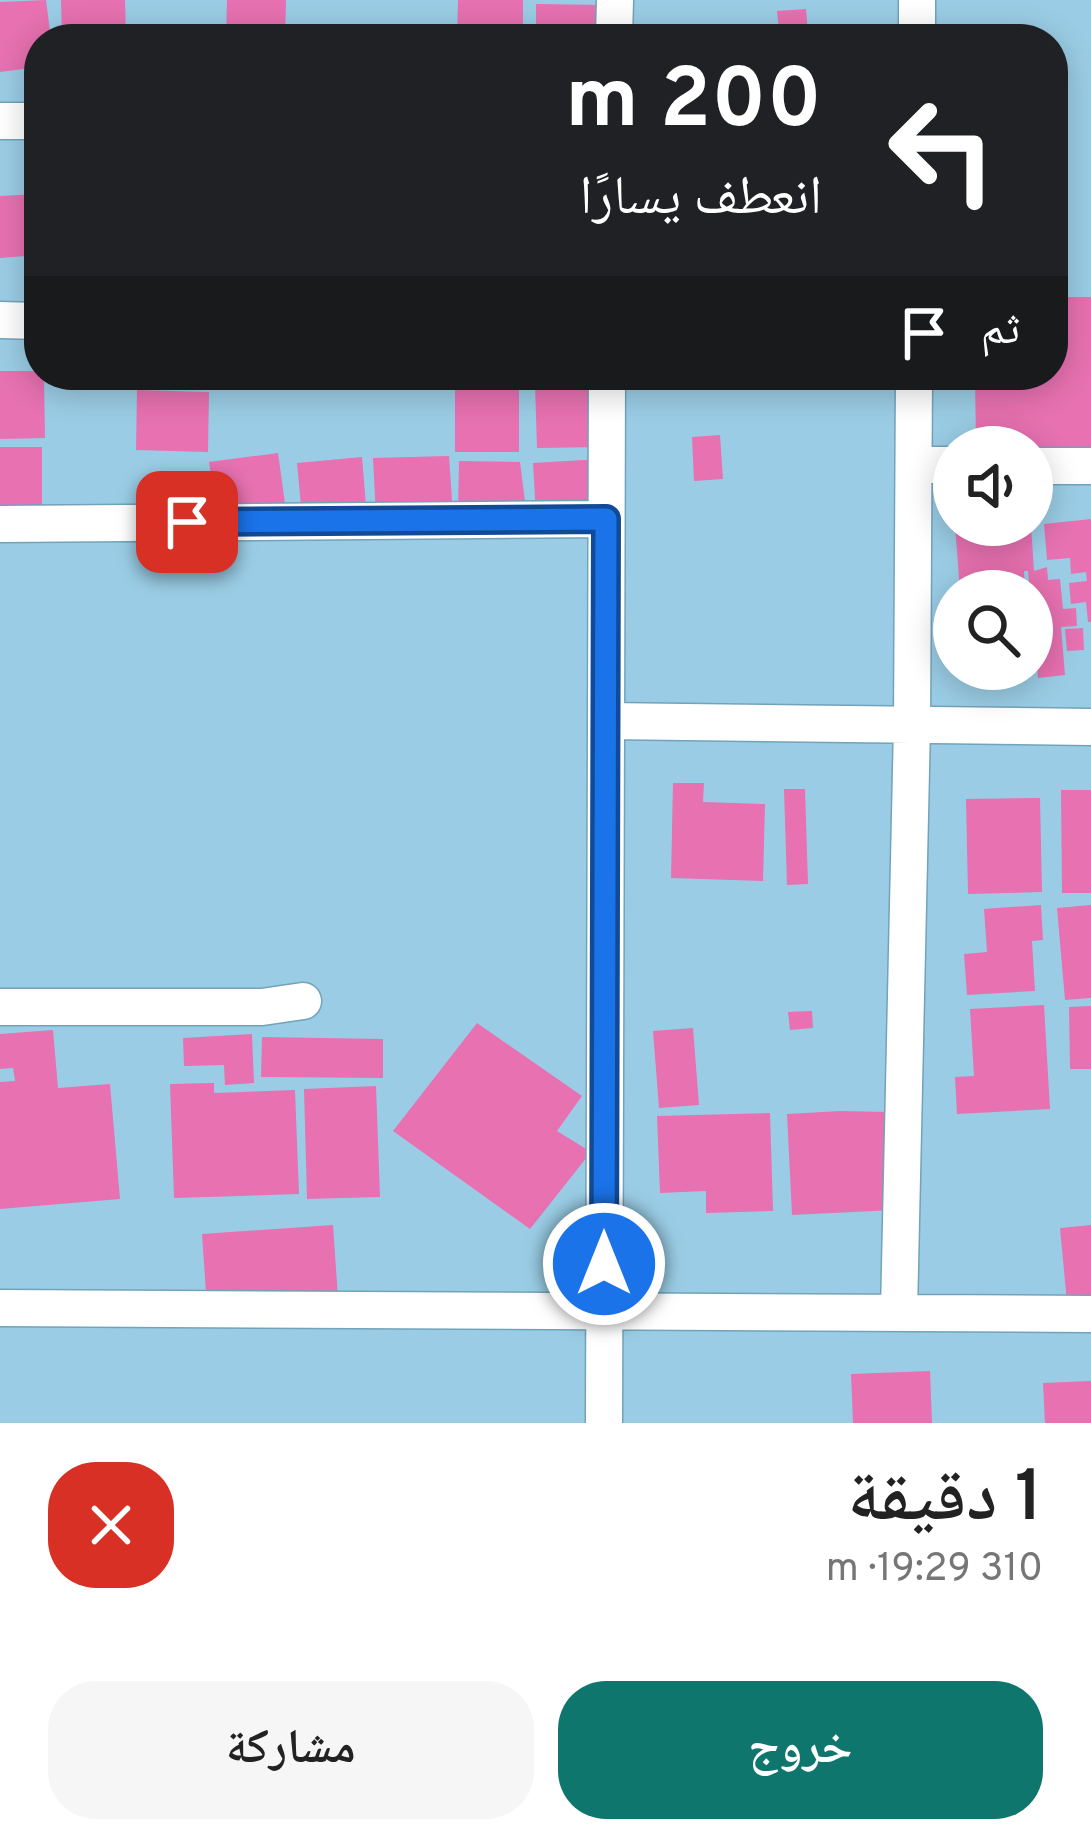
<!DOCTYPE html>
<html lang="ar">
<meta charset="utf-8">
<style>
:root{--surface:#fff;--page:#f6f6f6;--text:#222;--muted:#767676;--accent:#0f766e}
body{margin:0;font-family:Overpass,"Noto Naskh Arabic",sans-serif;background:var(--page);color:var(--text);direction:rtl;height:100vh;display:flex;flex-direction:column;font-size:45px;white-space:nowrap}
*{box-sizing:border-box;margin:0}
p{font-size:39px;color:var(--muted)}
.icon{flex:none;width:66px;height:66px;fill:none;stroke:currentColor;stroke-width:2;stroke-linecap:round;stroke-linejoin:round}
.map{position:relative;height:1423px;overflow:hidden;direction:ltr}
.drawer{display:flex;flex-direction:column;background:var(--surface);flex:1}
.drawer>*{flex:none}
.banner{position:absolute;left:24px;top:24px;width:1044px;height:366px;border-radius:48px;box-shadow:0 6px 30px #0003;direction:rtl;background:#202124;color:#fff;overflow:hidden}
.buttons{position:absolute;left:933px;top:426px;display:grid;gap:24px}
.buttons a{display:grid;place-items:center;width:120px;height:120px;border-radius:50%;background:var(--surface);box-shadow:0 6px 30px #0003;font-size:60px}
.pin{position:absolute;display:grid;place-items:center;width:102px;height:102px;color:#fff;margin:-51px;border-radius:24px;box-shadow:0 6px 18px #0006}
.me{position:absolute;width:132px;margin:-66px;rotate:0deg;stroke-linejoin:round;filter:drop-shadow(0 0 9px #0008)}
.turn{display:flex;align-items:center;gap:42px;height:252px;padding:0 48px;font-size:54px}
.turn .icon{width:156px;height:156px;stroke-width:2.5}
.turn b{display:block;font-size:84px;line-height:102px}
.then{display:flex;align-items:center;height:114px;padding:0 48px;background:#0003;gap:24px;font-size:45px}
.round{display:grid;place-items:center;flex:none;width:126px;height:126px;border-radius:48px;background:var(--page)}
.summary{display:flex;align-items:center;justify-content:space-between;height:204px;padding:0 48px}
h1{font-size:72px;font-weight:600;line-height:90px}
.action{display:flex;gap:24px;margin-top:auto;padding:24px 48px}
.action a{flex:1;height:138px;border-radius:48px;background:var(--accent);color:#fff;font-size:48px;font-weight:600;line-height:138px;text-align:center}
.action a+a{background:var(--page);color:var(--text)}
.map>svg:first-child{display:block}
</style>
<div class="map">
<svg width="1091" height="1423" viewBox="0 0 1091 1423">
<rect width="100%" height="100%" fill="#9acde5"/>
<path fill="#e771b1" d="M 46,0 L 51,39 L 39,39 L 39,67 L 0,72 L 0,2 Z
M 61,0 L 125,0 L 126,39 L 62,39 Z
M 227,0 L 286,0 L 285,39 L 226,39 Z
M 458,0 L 523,0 L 523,39 L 457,39 Z
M 536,4 L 607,5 L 606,39 L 536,39 Z
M 806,9 L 808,33 L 899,26 L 901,39 L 780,39 L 777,11 Z
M 39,194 L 39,255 L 0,258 L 0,196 Z
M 1053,297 L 1091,297 L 1091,451 L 976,447 L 975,375 L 1053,375 Z
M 0,371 L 39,371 L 39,375 L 44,375 L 45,438 L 0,439 Z
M 654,375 L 697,375 L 697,386 L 654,386 Z
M 602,384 L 603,447 L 537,448 L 535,385 Z
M 455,385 L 519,385 L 519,452 L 455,452 Z
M 137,390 L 209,392 L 208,452 L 136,450 Z
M 720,435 L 723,479 L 694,481 L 692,437 Z
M 0,447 L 42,447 L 42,520 L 0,520 Z
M 278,453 L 287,518 L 218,518 L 209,462 Z
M 449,456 L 453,514 L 376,517 L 373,458 Z
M 362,457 L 367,518 L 302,517 L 297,463 Z
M 601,459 L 602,513 L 536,515 L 533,463 Z
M 459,461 L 520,462 L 527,517 L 458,516 Z
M 1091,519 L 1091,622 L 1088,622 L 1086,602 L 1071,604 L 1069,583 L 1087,581 L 1086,572 L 1071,574 L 1070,558 L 1047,560 L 1044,524 Z
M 955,525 L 1031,525 L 1034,571 L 1047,567 L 1048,580 L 1060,579 L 1063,609 L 1076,608 L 1077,626 L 1061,627 L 1065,675 L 1038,678 L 1028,571 L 1024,571 L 1025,591 L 960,591 Z
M 1083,628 L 1084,650 L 1067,651 L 1065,629 Z
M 673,783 L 704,783 L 703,802 L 765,804 L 763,881 L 671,878 Z
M 784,789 L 805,789 L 808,884 L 787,885 Z
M 1061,790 L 1091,790 L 1091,893 L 1062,893 Z
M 1040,798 L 1042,892 L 968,894 L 966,799 Z
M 1041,905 L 1043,940 L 1032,941 L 1035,991 L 967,995 L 964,954 L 987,952 L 984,909 Z
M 1091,905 L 1091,998 L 1065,1000 L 1057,908 Z
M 1044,1005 L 1050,1109 L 957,1114 L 955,1077 L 974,1076 L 970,1009 Z
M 1091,1006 L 1091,1069 L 1070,1069 L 1069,1007 Z
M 812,1011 L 813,1028 L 790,1030 L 788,1012 Z
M 477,1023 L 582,1096 L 557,1131 L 591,1152 L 530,1229 L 393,1131 Z
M 693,1028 L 699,1105 L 659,1108 L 653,1031 Z
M 53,1030 L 58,1088 L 110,1084 L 120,1199 L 0,1209 L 0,1082 L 15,1081 L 13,1068 L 0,1069 L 0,1034 Z
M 252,1034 L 254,1083 L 225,1085 L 224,1065 L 184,1066 L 183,1038 Z
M 262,1037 L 383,1039 L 383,1078 L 261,1077 Z
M 214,1083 L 214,1093 L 295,1090 L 299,1194 L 174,1198 L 170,1084 Z
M 376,1086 L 380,1197 L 307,1199 L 304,1089 Z
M 840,1111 L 889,1112 L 894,1210 L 792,1215 L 787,1114 Z
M 770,1113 L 773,1211 L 706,1213 L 706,1191 L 660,1193 L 657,1116 Z
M 333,1225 L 339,1312 L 207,1307 L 202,1234 Z
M 1091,1225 L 1091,1311 L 1068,1313 L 1060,1228 Z
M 930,1371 L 932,1423 L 853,1423 L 851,1374 Z
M 1091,1381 L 1091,1423 L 1045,1423 L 1043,1383 Z"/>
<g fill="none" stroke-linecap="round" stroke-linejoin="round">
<g stroke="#71a3ba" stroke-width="39">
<path id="minor" d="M 614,39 L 615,0
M 917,39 L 917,0
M 0,121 L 39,121
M 0,320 L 39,321
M 914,465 L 954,465
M 1032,466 L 1091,466
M 0,524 L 606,519
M 606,721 L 1091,727
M 0,1007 L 262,1007 L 303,1001
M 0,1308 L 1091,1314
M 899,1312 L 912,725 L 914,375
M 604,1423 L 607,375"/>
</g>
<use href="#minor" stroke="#fff" stroke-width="36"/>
</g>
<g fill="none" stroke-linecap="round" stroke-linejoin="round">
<g stroke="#114b97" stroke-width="30">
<path id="route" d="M 187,522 L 606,519 L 604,1264"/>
</g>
<use href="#route" stroke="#1a73e8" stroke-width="21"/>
</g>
</svg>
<div class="buttons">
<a><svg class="icon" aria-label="sound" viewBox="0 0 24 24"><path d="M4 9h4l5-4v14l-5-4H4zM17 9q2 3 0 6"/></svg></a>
<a><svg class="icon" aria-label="search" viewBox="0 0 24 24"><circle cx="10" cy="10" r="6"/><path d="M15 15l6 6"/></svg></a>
</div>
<div class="pin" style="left:187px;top:522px;background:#d93025"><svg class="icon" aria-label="arrive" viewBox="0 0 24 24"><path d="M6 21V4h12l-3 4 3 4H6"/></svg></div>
<svg class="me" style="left:604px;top:1264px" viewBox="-20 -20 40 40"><circle r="17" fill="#1a73e8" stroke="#fff" stroke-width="3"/><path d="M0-11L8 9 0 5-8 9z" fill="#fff"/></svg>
<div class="banner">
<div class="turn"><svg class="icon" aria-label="left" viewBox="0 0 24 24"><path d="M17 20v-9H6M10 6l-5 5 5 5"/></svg><div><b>200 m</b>انعطف يسارًا</div></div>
<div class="then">ثم<svg class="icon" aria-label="arrive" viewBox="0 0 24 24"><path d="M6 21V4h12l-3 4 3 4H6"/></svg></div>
</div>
</div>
<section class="drawer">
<div class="summary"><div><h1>1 دقيقة</h1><p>310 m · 19:29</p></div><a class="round" style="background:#d93025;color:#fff"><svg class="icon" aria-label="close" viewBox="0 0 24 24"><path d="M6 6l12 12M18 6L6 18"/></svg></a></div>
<div class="action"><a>خروج</a><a>مشاركة</a></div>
</section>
